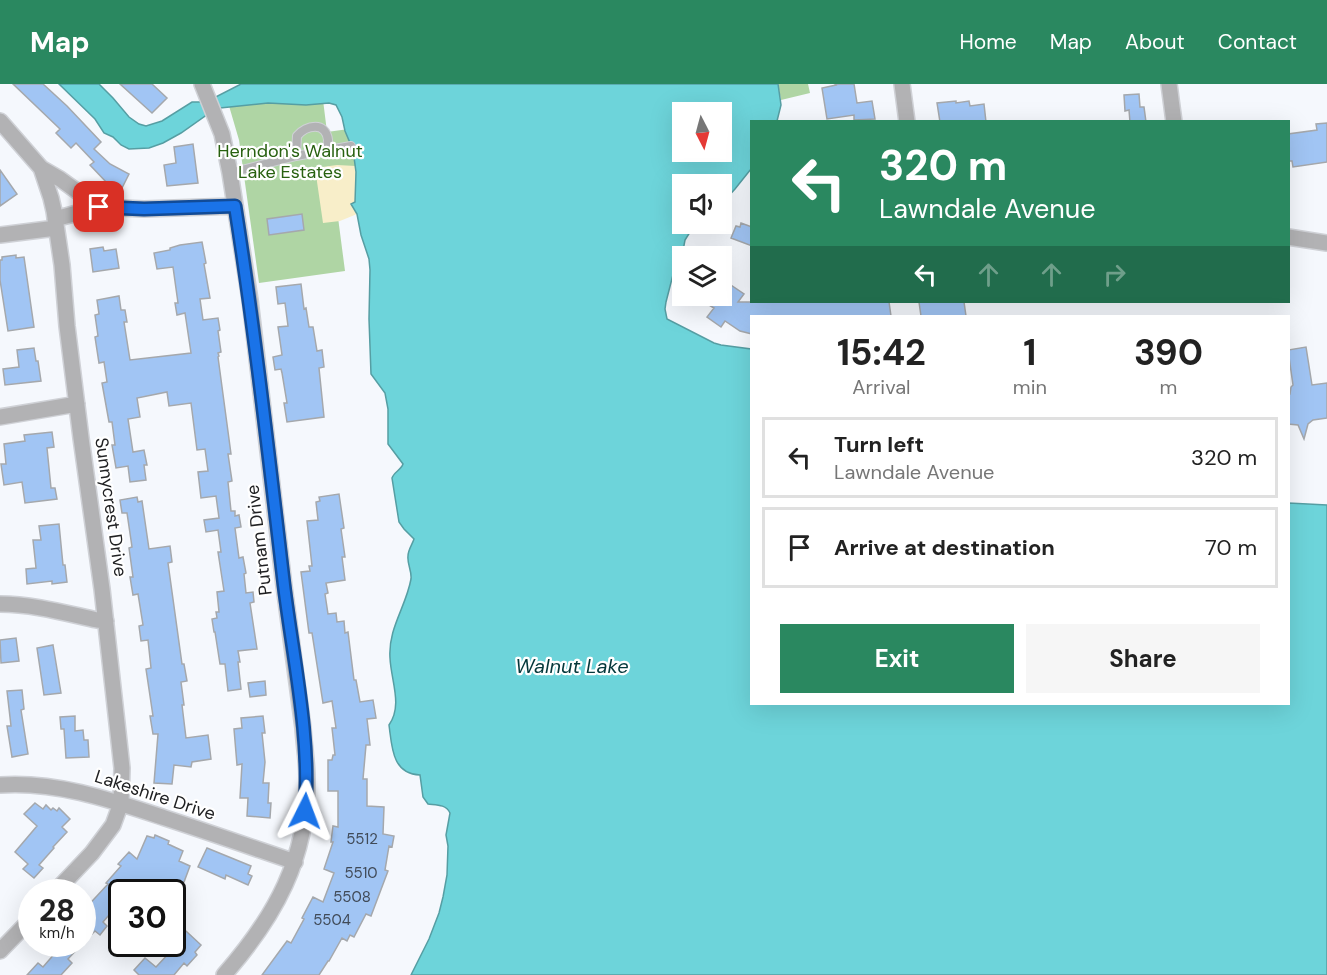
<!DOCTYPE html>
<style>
:root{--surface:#fff;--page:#f6f6f6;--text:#222;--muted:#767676;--line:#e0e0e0;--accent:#2a8860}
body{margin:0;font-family:"DM Sans",sans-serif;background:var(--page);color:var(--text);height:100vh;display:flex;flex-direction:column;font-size:22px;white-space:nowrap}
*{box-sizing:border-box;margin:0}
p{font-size:20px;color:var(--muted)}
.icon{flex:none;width:33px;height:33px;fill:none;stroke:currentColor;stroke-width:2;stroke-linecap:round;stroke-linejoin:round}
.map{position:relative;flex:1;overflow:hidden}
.details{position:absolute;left:750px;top:231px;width:540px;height:390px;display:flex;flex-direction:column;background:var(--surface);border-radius:0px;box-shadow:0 6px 24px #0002}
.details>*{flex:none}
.guide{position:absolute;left:750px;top:36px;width:540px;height:183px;border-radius:0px;box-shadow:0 6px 24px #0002;background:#2a8860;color:#fff;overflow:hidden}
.needle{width:39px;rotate:174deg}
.buttons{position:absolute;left:672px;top:18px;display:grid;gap:12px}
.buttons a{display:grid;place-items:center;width:60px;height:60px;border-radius:0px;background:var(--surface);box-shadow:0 6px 24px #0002;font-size:30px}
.speed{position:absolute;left:18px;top:795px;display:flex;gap:12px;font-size:30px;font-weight:700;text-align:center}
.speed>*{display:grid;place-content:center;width:78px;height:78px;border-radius:50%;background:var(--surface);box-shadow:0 6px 24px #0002;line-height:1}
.speed small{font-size:15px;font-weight:400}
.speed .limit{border:3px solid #111;border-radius:9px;background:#fff;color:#111}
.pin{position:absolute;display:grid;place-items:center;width:51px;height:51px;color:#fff;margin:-26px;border-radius:12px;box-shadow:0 3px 9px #0006}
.me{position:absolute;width:66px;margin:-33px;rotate:3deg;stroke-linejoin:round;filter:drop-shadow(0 0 4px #0008)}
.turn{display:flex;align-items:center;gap:21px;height:126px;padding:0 30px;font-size:27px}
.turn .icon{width:78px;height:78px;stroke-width:2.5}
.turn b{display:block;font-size:42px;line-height:51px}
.lanes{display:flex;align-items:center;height:57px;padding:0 30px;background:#0003;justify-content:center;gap:30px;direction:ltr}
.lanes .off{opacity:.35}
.eta{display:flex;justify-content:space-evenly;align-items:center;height:102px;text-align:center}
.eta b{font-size:36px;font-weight:700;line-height:42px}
.button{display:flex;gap:12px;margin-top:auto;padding:12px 30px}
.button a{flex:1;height:69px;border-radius:0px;background:var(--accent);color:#fff;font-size:24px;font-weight:700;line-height:69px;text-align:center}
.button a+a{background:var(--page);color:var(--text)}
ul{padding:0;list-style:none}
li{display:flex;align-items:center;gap:18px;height:81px;margin:0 12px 9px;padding:0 18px;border:3px solid var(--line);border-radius:0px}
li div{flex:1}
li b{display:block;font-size:22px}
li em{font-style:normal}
header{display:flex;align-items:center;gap:36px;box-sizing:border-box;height:84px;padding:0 30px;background:var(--accent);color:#fff}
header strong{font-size:28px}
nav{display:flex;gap:33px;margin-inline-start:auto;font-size:21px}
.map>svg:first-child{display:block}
</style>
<header>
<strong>Map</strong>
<nav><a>Home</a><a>Map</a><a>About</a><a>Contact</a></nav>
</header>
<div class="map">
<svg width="1327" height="891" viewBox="0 0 1327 891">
<rect width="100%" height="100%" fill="#f5f8fd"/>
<path fill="#afd5a4" d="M 321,0 L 327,48 L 385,40 L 391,87 L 333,95 L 345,187 L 259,199 L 239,56 L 227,15 Z
M 778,0 L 808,0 L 810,9 L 781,16 Z"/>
<path fill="#f8eec9" d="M 337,81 L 356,82 L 355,118 L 351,120 L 357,130 L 340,137 L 323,139 L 315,84 Z"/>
<path fill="#6dd4da" stroke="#569ea3" stroke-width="1.5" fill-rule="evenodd" d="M 59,0 L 99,0 L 113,14 L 129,33 L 139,40 L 146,42 L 162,37 L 192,18 L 206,18 L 241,0 L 778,0 L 781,21 L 777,37 L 752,38 L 751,85 L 735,105 L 722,119 L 722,100 L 682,100 L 682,140 L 699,140 L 690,148 L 685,156 L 682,172 L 675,183 L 666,218 L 665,225 L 667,235 L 714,259 L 721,261 L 751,265 L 752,620 L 1288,620 L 1289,419 L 1327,421 L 1327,891 L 411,891 L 429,855 L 439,829 L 443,813 L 447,791 L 448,762 L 446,751 L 450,729 C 446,720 436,721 428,720 L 423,713 L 420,691 C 392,690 392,663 389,641 C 403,621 391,597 390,574 C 388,544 406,523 411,495 C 412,487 407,480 408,472 C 408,466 412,461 414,455 L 404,445 L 399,438 L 392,394 C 394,388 401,386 403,380 L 388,360 L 388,325 L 385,309 L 371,290 L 369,235 L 370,186 L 369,175 L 361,151 L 357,130 L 351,120 L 355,118 L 356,88 L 353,66 L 345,47 L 342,33 L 336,21 L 329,19 L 306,21 L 268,19 L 220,24 L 211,28 L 181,49 L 163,59 L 149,64 L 129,65 L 121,61 L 113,53 L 104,49 L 95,35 ZM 682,28 L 722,28 L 722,68 L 682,68 Z"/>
<path fill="#a1c5f4" stroke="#a5a8ac" stroke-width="1.5" d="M 13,0 L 43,0 L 67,22 L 101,58 L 94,65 L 110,80 L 129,90 L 122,104 L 112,99 L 110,102 L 90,81 L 94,78 L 76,59 L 71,64 L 56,49 L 60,45 Z
M 120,0 L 152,0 L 167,14 L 152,29 Z
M 835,0 L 854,0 L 857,19 L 872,17 L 875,35 L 854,36 L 854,31 L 827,35 L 822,4 L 836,1 Z
M 1139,10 L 1140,23 L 1144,23 L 1146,38 L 1130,38 L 1129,26 L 1125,27 L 1124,11 Z
M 956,17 L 956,19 L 969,17 L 970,22 L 984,20 L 986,38 L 940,38 L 937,19 Z
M 1327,39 L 1327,78 L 1293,83 L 1292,77 L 1288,77 L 1288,50 L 1317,46 L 1316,40 Z
M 193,60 L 198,99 L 167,102 L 164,81 L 176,79 L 174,63 Z
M 0,86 L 17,110 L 0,122 Z
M 302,130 L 304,146 L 269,151 L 267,135 Z
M 741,139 L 752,143 L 752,162 L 731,154 L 736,142 L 740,143 Z
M 202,158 L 206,179 L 204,180 L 210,214 L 200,215 L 203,236 L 218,234 L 220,246 L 218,247 L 221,268 L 218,269 L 219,272 L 218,273 L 231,370 L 228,370 L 232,397 L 228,398 L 231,427 L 235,427 L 235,432 L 239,431 L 241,443 L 235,444 L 239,474 L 243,473 L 246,489 L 244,490 L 246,509 L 253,508 L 254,518 L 250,519 L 257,565 L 238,567 L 240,578 L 238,578 L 241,605 L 228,607 L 225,580 L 220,580 L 215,548 L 214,548 L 212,535 L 217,534 L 216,528 L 219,528 L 217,508 L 224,507 L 218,468 L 221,468 L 218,446 L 206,448 L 204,436 L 219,434 L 216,412 L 201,414 L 198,388 L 208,387 L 205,365 L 197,366 L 191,319 L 169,322 L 167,308 L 137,314 L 140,333 L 128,335 L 133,368 L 144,366 L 147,381 L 144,381 L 146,396 L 130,398 L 128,382 L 116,384 L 112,361 L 115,361 L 112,338 L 109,338 L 102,299 L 107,298 L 104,278 L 99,279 L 95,253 L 98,252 L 95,231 L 99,230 L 97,216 L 119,212 L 121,226 L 125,226 L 127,238 L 124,238 L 130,276 L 191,269 L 185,229 L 177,231 L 175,219 L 178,219 L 173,183 L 157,185 L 154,169 L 170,166 L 170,164 L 180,161 Z
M 103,163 L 104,167 L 116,165 L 119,184 L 93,188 L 90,165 Z
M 16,171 L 16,174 L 24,173 L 34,243 L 8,247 L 0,196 L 0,176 L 2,176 L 2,173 Z
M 722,195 L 744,210 L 738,218 L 889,218 L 891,232 L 752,232 L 752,250 L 740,247 L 725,237 L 721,243 L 707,233 L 714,224 L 694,212 L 722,212 Z
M 301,200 L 304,225 L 306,224 L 309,243 L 313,243 L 317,267 L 322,266 L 324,283 L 319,284 L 324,333 L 287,338 L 284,319 L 287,319 L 282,289 L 281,285 L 275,286 L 273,273 L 282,271 L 278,243 L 288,242 L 285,219 L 278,220 L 276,203 Z
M 919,218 L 964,218 L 966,232 L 921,232 Z
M 1306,263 L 1312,301 L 1327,299 L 1327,334 L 1313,336 L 1308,340 L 1304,355 L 1298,341 L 1288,340 L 1288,310 L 1290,310 L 1291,303 L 1293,301 L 1288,266 Z
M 34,264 L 36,277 L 38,277 L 41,297 L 5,301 L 3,285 L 19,283 L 17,266 Z
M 52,348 L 54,363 L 47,364 L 51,404 L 55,404 L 57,415 L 25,419 L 22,398 L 4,401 L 1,380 L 6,380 L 4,360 L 25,357 L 24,351 Z
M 339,410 L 344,444 L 341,445 L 345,473 L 342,473 L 345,496 L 326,499 L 328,509 L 325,510 L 328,530 L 336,529 L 337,538 L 344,537 L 345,549 L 348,548 L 354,596 L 356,596 L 360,618 L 373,616 L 376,634 L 367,635 L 370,661 L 366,661 L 363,695 L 367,695 L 367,722 L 384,723 L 383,750 L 394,752 L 392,763 L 389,762 L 385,786 L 388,787 L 371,832 L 366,830 L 354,853 L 350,851 L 347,857 L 342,854 L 329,877 L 328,877 L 319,891 L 262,891 L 287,857 L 291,859 L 304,835 L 302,834 L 313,813 L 323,818 L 334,789 L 324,785 L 333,758 L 331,758 L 333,742 L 338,743 L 338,707 L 328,707 L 328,676 L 332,676 L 333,671 L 335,671 L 332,644 L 336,644 L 332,617 L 323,619 L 312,549 L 309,549 L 301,488 L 310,487 L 309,482 L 312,482 L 307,437 L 318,436 L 316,418 L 320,417 L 319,413 Z
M 137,413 L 138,418 L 142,417 L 149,465 L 170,462 L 172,478 L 168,479 L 182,580 L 184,580 L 187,597 L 181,598 L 184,621 L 182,621 L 186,654 L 208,651 L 211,675 L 192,678 L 191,683 L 174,681 L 172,700 L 154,699 L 158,650 L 153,650 L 150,632 L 153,632 L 146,585 L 151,584 L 148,556 L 141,557 L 139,542 L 143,541 L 138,510 L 133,511 L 130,493 L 133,493 L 129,464 L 132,463 L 127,429 L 122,429 L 120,416 Z
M 59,440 L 63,481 L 65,481 L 67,498 L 52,500 L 52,497 L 27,500 L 26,485 L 36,484 L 33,456 L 41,456 L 39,442 Z
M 16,554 L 19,577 L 1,579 L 0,556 Z
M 53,561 L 61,609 L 44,611 L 37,564 Z
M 265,597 L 266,611 L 250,613 L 248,599 Z
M 22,606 L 24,625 L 21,626 L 28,670 L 12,673 L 7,642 L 11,642 L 7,607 Z
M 75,632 L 75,647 L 83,646 L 84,656 L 88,656 L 89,673 L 66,674 L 64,645 L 61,645 L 60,633 Z
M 263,632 L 265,649 L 262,649 L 265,678 L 263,699 L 269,699 L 268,719 L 271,719 L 270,734 L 247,732 L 248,714 L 240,714 L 242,680 L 237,681 L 234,645 L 242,644 L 241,634 Z
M 35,719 L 43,725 L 46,721 L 51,726 L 53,724 L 57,727 L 59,724 L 70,735 L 62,743 L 67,748 L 53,763 L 54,764 L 39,781 L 43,784 L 34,794 L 23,785 L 28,780 L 15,768 L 37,742 L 24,730 Z
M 155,751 L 169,757 L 168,760 L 183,767 L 179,777 L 190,782 L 184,798 L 175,808 L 122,808 L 122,816 L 103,838 L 107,842 L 100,851 L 95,847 L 92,850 L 91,849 L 82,859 L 82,828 L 108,800 L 106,799 L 121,782 L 118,780 L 129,768 L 137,775 L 147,752 L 154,754 Z
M 207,764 L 251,782 L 248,790 L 252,792 L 248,801 L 226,791 L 225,795 L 198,783 Z
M 172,834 L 201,861 L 195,868 L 197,871 L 187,882 L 184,879 L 174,891 L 139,891 L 134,886 L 145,874 L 156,883 L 171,867 L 163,860 L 172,860 Z
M 46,860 L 82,860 L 68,875 L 72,879 L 61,891 L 27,891 L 38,879 L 43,883 L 56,868 Z"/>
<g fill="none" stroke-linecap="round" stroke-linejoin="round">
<g stroke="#cfd1d6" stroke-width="10">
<path id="service" d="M 296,72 L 297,52 C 306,41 326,37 328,56 C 328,57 327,65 327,66
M 230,89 L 296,72 L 351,62"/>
</g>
<g stroke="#cfd1d6" stroke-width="18">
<path id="minor" d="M 202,0 L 222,50 L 230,89 L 250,216 L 284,502 L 303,644 C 304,661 307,678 307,695 C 308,774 275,833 224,891
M 902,0 L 907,38
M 1169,0 L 1174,38
M 0,37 L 41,84 L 51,114 L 54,127 L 62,181 L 67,242 L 81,354 L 102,505 L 122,684 L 121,719 L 113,741 L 92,769 L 55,808
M 41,84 L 60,95 L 99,123
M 55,135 L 99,123 L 144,125 L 235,122
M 0,151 L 56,144
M 1288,153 L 1327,159
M 0,333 L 77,320
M 0,520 C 33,520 65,529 97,536 L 106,537
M 0,701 C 57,697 111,716 165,734 C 208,748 251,763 295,778
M 0,867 L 32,834"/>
</g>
<use href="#service" stroke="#b2b2b4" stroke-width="8"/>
<use href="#minor" stroke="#b2b2b4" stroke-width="15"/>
</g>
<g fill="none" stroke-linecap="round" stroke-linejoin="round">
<g stroke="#114b97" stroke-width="15">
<path id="route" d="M 99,123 L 144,125 L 235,122 C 255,248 269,374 284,501 C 293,574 311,653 305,727"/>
</g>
<use href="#route" stroke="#1a73e8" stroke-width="10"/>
</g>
<g text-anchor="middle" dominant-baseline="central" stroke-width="4.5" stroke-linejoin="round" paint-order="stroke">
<g font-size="15" fill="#404a57">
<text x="362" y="755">5512</text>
<text x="361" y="789">5510</text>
<text x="352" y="813">5508</text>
<text x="332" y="836">5504</text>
</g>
<g font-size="18" fill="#286110" stroke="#fff">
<text x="290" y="67">Herndon's Walnut<tspan x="290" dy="21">Lake Estates</tspan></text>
</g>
<g font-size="18" fill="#202123" stroke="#fff">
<text transform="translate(111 423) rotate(82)">Sunnycrest Drive</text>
<text transform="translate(259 456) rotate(-97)">Putnam Drive</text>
<text transform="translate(155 711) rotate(18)">Lakeshire Drive</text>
</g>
<g font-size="20" font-style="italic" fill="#04383b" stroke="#fff">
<text x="572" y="582">Walnut Lake</text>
</g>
</g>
</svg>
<div class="buttons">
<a><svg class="needle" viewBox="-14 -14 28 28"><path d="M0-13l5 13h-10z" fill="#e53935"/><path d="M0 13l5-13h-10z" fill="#767676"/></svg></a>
<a><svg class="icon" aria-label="sound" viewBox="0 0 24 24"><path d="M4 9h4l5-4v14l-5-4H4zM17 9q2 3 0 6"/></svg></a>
<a><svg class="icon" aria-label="layers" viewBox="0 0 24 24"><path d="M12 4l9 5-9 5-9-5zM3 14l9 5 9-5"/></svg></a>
</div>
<div class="speed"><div>28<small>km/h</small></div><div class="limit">30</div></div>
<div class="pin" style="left:99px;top:123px;background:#d93025"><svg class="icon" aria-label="arrive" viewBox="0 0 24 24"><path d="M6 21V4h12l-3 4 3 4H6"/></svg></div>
<svg class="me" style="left:305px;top:727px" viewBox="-20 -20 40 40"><path d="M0-17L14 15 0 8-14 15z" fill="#1a73e8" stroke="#fff" stroke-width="4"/></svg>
<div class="guide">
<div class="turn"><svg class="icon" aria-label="left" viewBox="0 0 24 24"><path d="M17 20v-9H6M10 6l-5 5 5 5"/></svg><div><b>320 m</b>Lawndale Avenue</div></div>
<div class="lanes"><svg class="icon" aria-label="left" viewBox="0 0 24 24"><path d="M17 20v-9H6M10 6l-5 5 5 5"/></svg><svg class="icon off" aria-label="ahead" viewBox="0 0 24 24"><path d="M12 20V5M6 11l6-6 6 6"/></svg><svg class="icon off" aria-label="ahead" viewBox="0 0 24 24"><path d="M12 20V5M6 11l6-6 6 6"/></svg><svg class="icon off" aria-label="right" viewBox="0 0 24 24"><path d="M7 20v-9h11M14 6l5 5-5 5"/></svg></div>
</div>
<section class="details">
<div class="eta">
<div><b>15:42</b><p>Arrival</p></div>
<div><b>1</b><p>min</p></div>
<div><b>390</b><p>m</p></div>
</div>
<ul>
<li><svg class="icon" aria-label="left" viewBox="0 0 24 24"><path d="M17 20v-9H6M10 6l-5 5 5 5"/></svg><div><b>Turn left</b><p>Lawndale Avenue</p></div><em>320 m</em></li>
<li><svg class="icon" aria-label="arrive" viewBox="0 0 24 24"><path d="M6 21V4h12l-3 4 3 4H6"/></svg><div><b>Arrive at destination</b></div><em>70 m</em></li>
</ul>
<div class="button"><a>Exit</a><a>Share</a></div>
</section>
</div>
